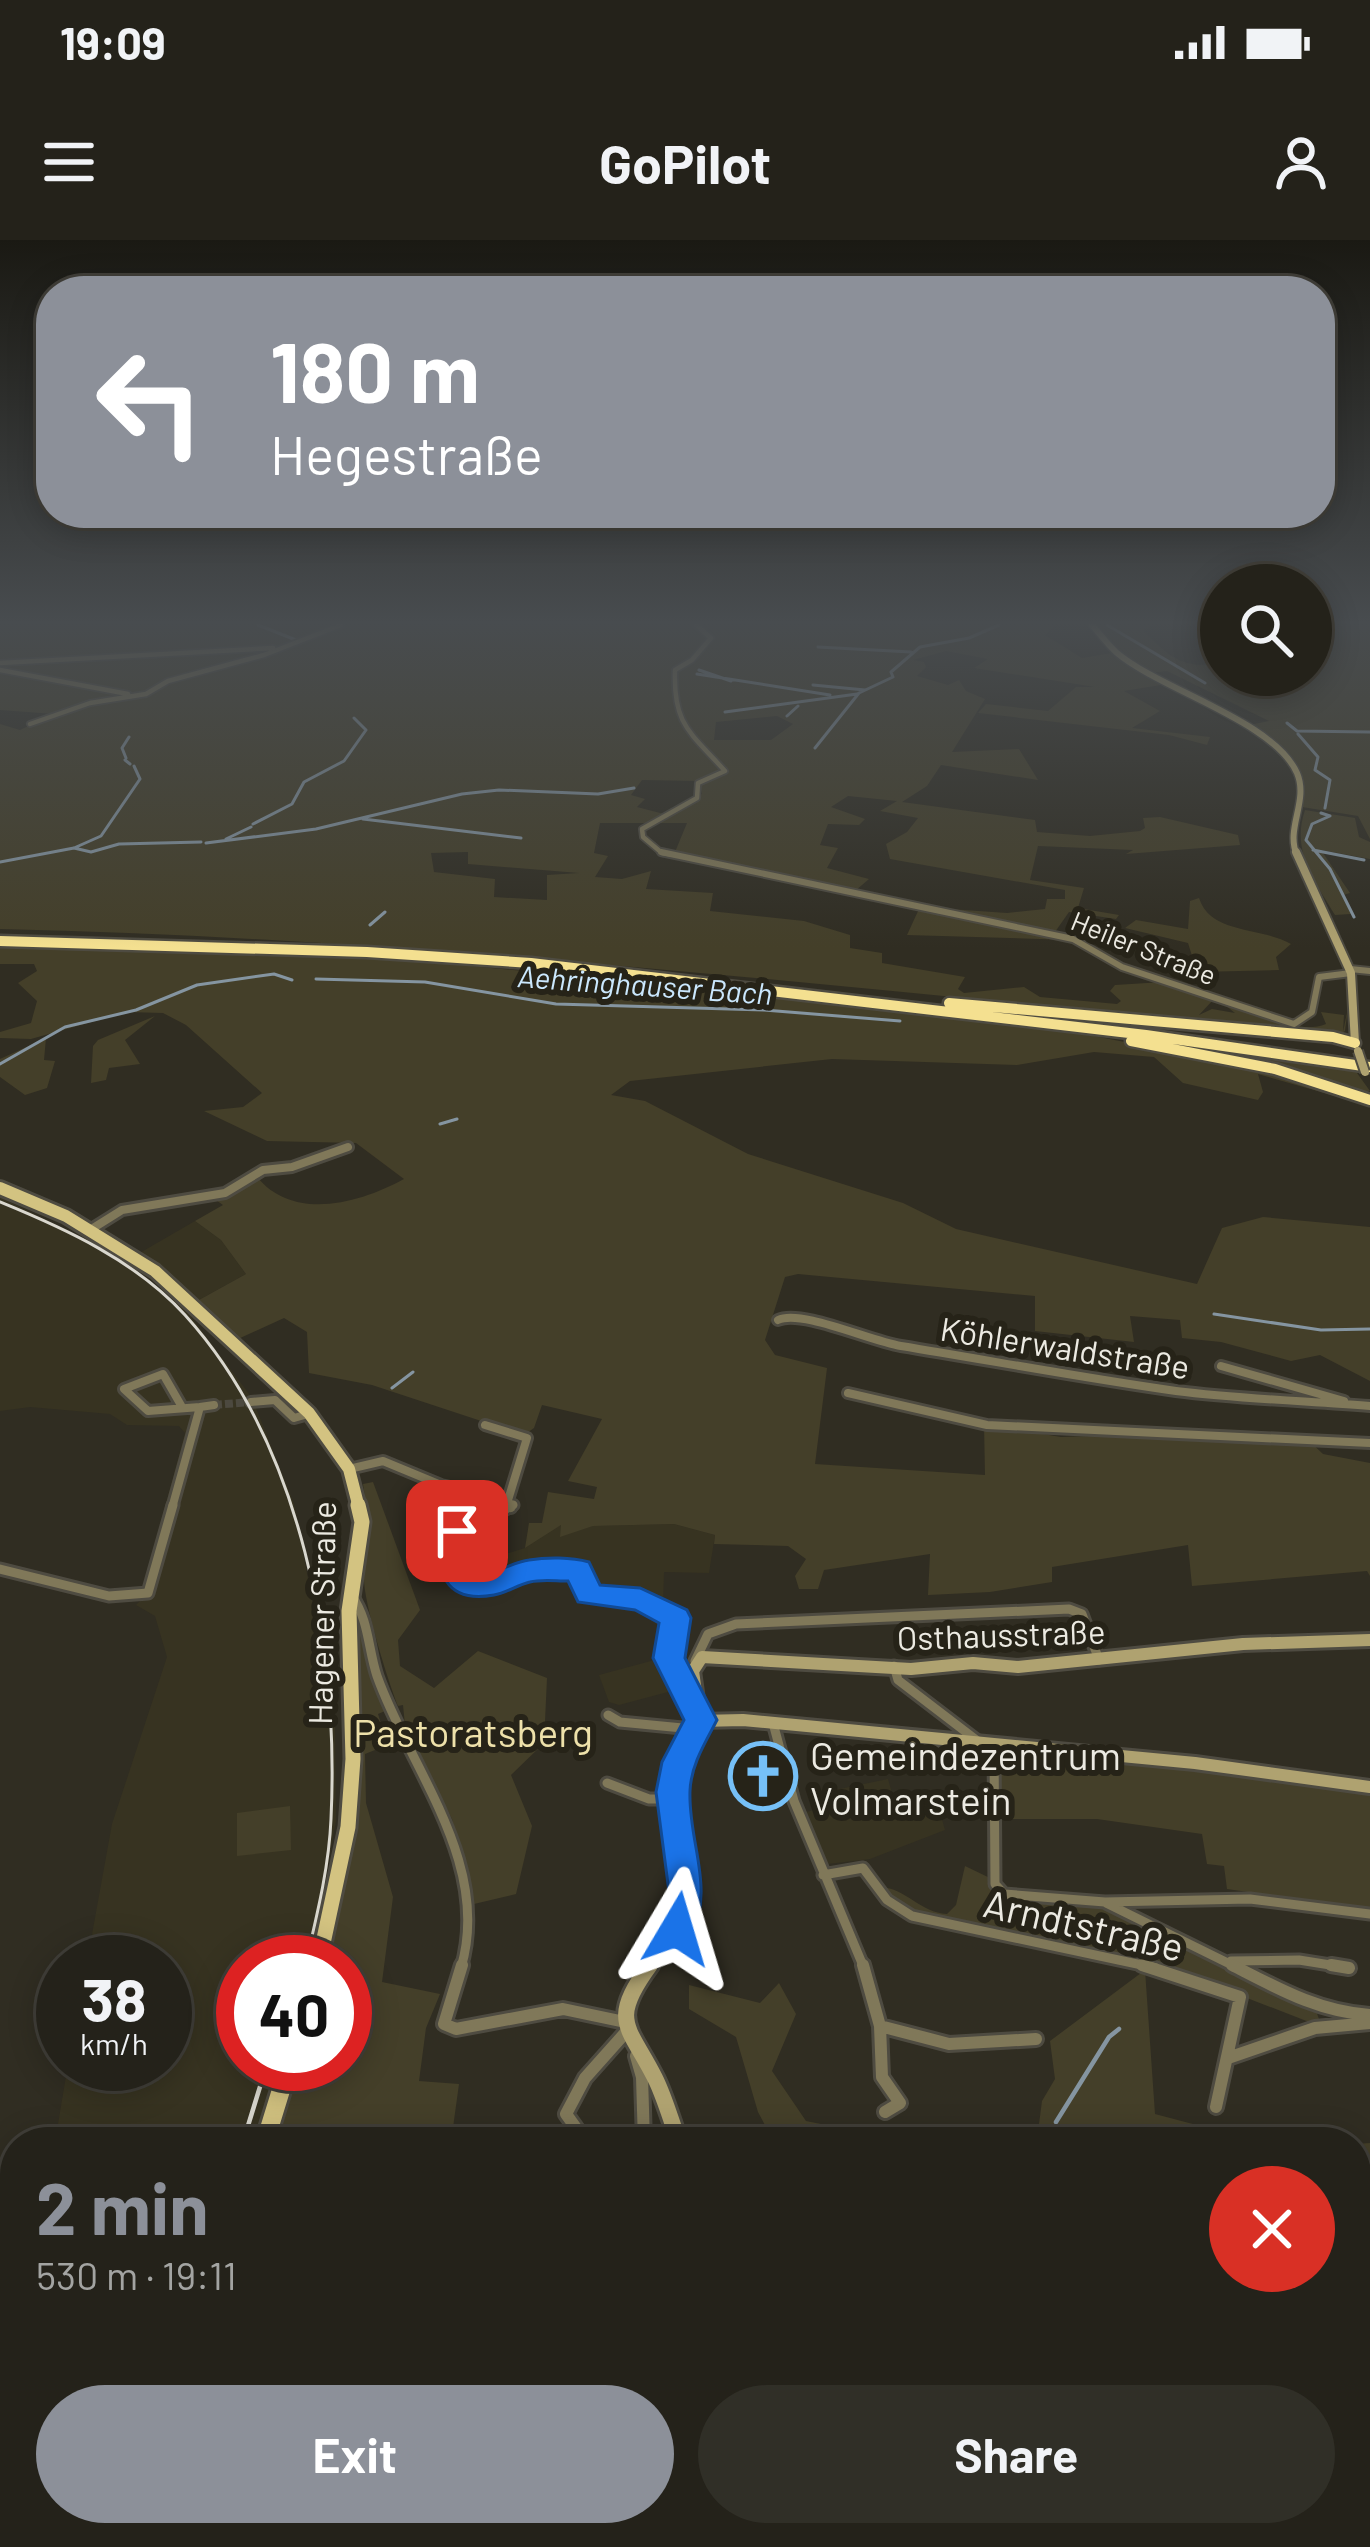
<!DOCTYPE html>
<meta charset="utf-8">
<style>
:root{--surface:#24221a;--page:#302f27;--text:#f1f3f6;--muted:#a3a4a2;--line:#413f39;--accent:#8c9099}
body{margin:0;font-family:Barlow,sans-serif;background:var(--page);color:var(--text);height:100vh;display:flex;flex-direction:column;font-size:45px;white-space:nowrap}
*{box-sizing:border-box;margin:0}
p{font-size:39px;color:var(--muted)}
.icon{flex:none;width:66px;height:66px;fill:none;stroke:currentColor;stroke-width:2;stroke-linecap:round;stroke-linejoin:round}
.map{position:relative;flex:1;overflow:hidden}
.panel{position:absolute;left:0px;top:1887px;width:1371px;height:420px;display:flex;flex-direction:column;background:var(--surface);border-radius:48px 48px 0 0;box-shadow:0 6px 30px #0003,0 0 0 3px var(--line)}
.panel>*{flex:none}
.banner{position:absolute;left:36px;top:36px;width:1299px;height:252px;border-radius:48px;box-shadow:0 6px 30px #0003,0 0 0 3px var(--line);background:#8c9099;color:#fff;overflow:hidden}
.controls{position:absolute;left:1200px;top:324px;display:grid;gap:24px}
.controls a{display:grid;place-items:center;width:132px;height:132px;border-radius:50%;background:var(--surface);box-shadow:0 6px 30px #0003,0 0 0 3px var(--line);font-size:60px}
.speed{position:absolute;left:36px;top:1695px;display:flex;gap:24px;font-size:60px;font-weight:700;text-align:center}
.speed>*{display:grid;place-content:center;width:156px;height:156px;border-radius:50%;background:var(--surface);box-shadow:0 6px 30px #0003,0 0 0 3px var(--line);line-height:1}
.speed small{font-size:30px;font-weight:400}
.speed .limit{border:18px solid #d22;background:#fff;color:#111}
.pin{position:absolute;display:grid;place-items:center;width:102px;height:102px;color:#fff;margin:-51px;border-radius:24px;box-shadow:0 6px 18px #0006}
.me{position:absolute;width:132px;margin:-66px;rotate:7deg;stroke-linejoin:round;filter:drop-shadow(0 0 9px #0008)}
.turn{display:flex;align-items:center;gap:42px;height:252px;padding:0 36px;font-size:54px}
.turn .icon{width:156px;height:156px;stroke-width:2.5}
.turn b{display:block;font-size:84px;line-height:102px}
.round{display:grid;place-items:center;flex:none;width:126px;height:126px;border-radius:63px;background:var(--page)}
.summary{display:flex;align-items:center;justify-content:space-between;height:204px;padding:0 36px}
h1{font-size:72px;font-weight:700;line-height:90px;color:var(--accent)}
.action{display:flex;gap:24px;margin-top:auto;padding:24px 36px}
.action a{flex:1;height:138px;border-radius:72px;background:var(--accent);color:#fff;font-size:48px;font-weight:700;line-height:138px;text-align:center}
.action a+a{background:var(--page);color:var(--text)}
.status{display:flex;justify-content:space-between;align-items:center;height:84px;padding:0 60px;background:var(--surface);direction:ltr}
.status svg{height:33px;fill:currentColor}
header{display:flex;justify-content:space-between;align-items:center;height:156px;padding:0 36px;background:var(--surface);font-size:54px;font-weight:700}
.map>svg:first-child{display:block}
</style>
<div class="status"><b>19:09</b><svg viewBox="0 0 49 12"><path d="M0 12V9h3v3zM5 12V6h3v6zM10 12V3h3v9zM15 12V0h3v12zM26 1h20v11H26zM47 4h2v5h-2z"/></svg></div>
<header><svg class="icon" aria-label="menu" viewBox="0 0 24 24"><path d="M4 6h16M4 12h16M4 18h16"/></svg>GoPilot<svg class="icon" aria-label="person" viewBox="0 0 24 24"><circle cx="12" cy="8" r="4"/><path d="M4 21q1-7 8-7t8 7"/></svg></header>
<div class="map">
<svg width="1370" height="2307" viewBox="0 0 1370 2307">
<rect width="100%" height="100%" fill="#302d22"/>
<path fill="#373321" d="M 0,957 L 112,1013 L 186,1070 L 252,1158 L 294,1264 L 335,1483 L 336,1581 L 310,1722 L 243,1722 L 243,1824 L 280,1824 L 255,1902 L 55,1902 L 68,1824 L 165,1824 L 165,1722 L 87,1722 L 112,1584 L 167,1417 L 155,1376 L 136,1365 L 148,1353 L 144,1344 L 185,1193 L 179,1186 L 127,1185 L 110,1174 L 30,1167 L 0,1171 Z
M 195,981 L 221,1000 L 246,1034 L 199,1060 L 138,1014 Z
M 562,1284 L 561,1296 L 592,1286 L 674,1284 L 715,1295 L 709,1333 L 664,1332 L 663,1366 L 589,1353 L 587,1334 L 573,1327 L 536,1328 L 483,1343 L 492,1318 L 525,1308 Z
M 662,1418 L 679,1449 L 619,1465 L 609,1462 L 599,1435 Z
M 888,1539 L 892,1553 L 916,1551 L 919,1559 L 936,1558 L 945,1590 L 870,1619 L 828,1624 L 806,1572 L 839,1564 L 835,1550 Z
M 1359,2182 L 1370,2187 L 1370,2286 L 1356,2279 Z
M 15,2277 L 15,2292 L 132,2292 L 127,2307 L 1,2307 Z"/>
<path fill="#443f29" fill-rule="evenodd" d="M 0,385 L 1056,385 L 1045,395 L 1082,418 L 1112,413 L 1093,388 L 1077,385 L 1154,385 L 1143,390 C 1169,417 1183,430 1221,423 L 1221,435 L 1311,435 L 1311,385 L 1370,385 L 1370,599 L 1358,576 L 1302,567 C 1311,527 1277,508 1249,485 L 1269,481 L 1167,431 L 1151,433 L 1167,444 L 1124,451 L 1160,471 L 1132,488 L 1210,497 L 1207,505 L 1169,495 L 978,473 L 986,464 L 1048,471 L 1076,447 L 1095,447 L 974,428 L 988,419 L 946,411 L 913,420 L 924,422 L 926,427 L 917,436 L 948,445 L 959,440 L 966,451 L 985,459 L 952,512 L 1019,509 L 1038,540 L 941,525 L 927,546 L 902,562 L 1035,580 L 1037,592 L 1090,596 L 1140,591 L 1145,588 L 1143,578 L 1160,577 L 1238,595 L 1240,605 L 1126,614 L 1133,610 L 1038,606 L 1030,640 L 1084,648 L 1078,668 L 1119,675 L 1116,679 L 1069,672 L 1055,692 L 935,668 L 1007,673 L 1045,669 L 1047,659 L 1065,659 L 1065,650 L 890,619 L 886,604 L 907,592 L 918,578 L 880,571 L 897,561 L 848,556 L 831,567 L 865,579 L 859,585 L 828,584 L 820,605 L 838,608 L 827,628 L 869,639 L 855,651 L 659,610 L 675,612 L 687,583 L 600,583 L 594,613 L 608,616 L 595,637 L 622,639 L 651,631 L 646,649 L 713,653 L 710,671 L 804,681 L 850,695 L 850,708 L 882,713 L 882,723 L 965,737 L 958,749 L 964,753 L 1024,747 L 1040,757 L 1117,764 L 1121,761 L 1110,751 L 1115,745 L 1163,742 L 1214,759 L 1199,775 L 1212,769 L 1235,773 L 1221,762 C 1250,771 1297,796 1326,784 L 1321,772 L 1344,775 L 1343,792 L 1348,768 L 1345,791 L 1341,794 C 894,754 449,699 0,689 L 0,484 L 20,490 L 54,474 L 0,470 ZM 777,476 L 793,484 L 771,500 L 714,500 L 716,482 ZM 642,540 L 699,541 L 702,554 L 664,574 L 637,567 L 645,559 L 631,555 ZM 468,612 L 468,624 L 579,633 L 547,635 L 547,660 L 494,657 L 495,639 L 434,632 L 431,613 Z
M 1305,570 L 1355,578 L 1359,597 L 1370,602 L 1370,619 L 1321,610 L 1350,653 L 1343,655 L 1351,674 L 1335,675 C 1314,640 1291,611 1305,570 Z
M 1199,658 C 1211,695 1260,686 1291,704 L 1276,717 L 1279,730 L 1197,732 L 1188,703 L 1125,688 L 1136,680 L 1188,689 L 1190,661 Z
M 919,669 L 1073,700 L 907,695 Z
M 0,706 L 341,714 L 707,748 L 1094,796 L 1273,831 L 1370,861 L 1370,866 L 1258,834 L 1263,852 L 1258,860 L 1183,843 L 1154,817 L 1094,812 L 1017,825 L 832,819 L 630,841 L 611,855 L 645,861 L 748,914 L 903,963 L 956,989 L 1197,1044 L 1222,988 L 1263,977 L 1370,987 L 1370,1141 L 1320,1115 L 1291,1121 L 1221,1102 L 1182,1098 L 1180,1080 L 1130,1076 L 1134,1102 L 1035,1091 L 1035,1056 L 798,1034 L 785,1037 L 765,1100 L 775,1115 L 827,1128 L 815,1224 L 985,1235 L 984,1184 L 1061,1197 L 1209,1192 L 1307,1199 L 1323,1214 L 1370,1223 L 1370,1336 L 1367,1331 L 1192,1346 L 1188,1305 L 1052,1327 L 1052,1342 L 990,1352 L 928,1355 L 930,1314 L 824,1330 L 818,1349 L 799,1349 L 795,1336 L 806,1319 L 788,1306 L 714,1304 L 715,1295 L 674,1284 L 593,1286 L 560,1297 L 561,1285 L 525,1308 L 529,1283 L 542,1283 L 548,1252 L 594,1259 L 597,1247 L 568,1241 L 602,1179 L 542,1165 L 534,1188 L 524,1195 L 372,1145 L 309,1133 L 307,1092 L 284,1078 L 238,1099 L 241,1104 L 199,1060 L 246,1034 L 221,1000 L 195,981 L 223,965 L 216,960 L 257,937 C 294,982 360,963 404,939 L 356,903 L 267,901 L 204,871 L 243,867 L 262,853 L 186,785 L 163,773 L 127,772 L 31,799 L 0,798 L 0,792 L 31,783 L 37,761 L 18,743 L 37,731 L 34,724 L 0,724 Z
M 155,776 L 125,800 L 140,824 L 109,828 L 106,840 L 91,843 L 93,806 L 98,800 Z
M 1102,793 L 1370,831 L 1357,833 L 1370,851 L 1357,853 L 1261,824 Z
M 46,798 L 44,820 L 55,821 L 47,848 L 25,855 L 0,837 L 0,819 Z
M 373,1242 L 420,1370 L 398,1400 L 400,1426 L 434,1448 L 478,1411 L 547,1438 L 544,1503 L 511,1535 L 532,1586 L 516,1654 L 474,1664 L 452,1579 L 405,1485 L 403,1465 L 398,1466 C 387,1438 364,1363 364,1339 C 365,1305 369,1277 363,1244 Z
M 358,1376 L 385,1471 L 378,1474 L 383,1490 L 373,1497 L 375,1510 L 365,1514 L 366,1563 L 393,1657 L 382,1742 L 440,1754 L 426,1788 L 419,1841 L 459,1844 L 451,1902 L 270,1902 L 294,1824 L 345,1824 L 345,1722 L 323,1722 L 357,1522 Z
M 1000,1511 L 1173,1525 L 1370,1553 L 1370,1670 L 1227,1649 L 1224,1626 L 1207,1624 L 1202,1594 L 1097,1579 L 1000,1579 Z
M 290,1566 L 291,1610 L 237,1616 L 237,1573 Z
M 965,1626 L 992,1639 L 995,1654 L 1098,1665 L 1127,1675 L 1315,1768 L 1319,1779 L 1309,1782 L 1170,1728 L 917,1674 L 900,1667 L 881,1647 C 905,1648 921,1673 947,1674 L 956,1665 Z
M 1145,1730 L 1155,1874 L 1242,1897 L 1304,1895 L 1329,1902 L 1051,1902 L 1054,1897 L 1039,1884 L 1042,1861 L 1055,1839 L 1050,1801 Z
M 779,1743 L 796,1774 L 772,1831 L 806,1881 L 831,1886 L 849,1902 L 774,1902 L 758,1872 L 736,1797 L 689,1769 L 689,1745 L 760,1763 Z
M 1370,1903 L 1370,2187 L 1360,2182 L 1356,2193 L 1356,1904 Z
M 151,2292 L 685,2292 L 677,2307 L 147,2307 Z
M 852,2292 L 973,2292 L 971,2307 L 848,2307 Z"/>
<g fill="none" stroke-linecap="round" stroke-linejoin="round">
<path stroke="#8595a1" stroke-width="3" d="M 258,385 L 296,400
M 1107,385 L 1205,443
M 818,407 L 911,412
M 699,430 L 731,441
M 697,434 L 830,455
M 813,445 L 865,450
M 725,472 L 857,454
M 787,476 L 798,466
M 1287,483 L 1297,491 L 1370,492
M 1298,494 L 1318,517 L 1315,530 L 1330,540 L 1325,568
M 815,508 L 859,453 L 893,437 L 891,432 L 920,407 L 969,398 L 999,385
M 126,518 L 122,508 L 129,497
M 125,520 L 130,524
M 1321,573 L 1330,576 L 1312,584 L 1306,600 L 1330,629 L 1354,677
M 363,579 L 521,598
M 253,584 L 292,564 L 304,542 L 344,521 L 366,490 L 354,478
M 226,599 L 251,587
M 206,603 L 316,589 L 462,554 L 499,550 L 598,554 L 634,548
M 74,608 L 91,612 L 119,604 L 201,602
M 1313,610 L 1364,620
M 0,622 L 74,608 L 101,596 L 140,539 L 134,526
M 370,685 L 385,672
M 316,739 L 425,742 L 556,764 L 764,770 L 900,781
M 0,824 L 65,787 L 136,770 L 197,745 L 274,734 L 292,740
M 440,884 L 457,879
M 1214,1074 L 1321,1090 L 1370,1089
M 392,1148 L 413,1132"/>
<path stroke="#8595a1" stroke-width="4.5" d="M 1056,1882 L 1109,1797 L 1119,1789"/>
<path stroke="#4c493f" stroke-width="8" stroke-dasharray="8 3" stroke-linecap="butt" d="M 214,1165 L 251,1162"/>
<g stroke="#4e4b41" stroke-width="8">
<path id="street-far4" d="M 0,423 L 273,408
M 0,430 L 128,454
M 30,484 L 90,463 L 146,454 L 168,441 L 264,415 L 341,385
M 674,615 L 662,613 L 643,597 L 642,589 L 697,558 L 698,543 L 725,531 C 690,492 673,485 675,430 L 692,420 L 711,398 L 696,385"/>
</g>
<g stroke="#4e4b41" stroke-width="10">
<path id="street-far3" d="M 661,612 L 1073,699 L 1122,727 L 1294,784 L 1312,772 L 1319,737 L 1351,733
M 1350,729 L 1370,731"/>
</g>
<g stroke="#4e4b41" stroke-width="14">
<path id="street-far2" d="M 90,990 L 122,970 L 225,953 L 263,930 L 292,927 L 348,907
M 778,1080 C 801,1069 870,1101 901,1106 C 993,1121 1084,1138 1176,1151 C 1240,1159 1306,1161 1370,1166
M 1221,1126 L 1344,1161
M 848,1153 L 987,1185 L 1370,1203
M 251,1162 L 275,1160 L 294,1178 L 308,1174
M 182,1167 L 163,1134 L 124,1149 L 148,1171 L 200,1167
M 485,1185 L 527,1198 L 508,1260
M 349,1229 L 383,1221 L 441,1245 L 508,1260 L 511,1268
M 172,1268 L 200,1167 L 214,1165"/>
</g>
<g stroke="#4e4b41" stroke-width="15">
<path id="street-far1" d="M 513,1265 C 480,1286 441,1280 455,1334 L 489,1345 L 529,1330 L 578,1330 L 590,1355 L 650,1362 L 678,1382 L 674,1428 L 697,1468
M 0,1329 L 109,1356 L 148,1353 L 173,1265
M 352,1356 C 369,1380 368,1409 377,1436 C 410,1529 492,1623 461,1728
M 695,1421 L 708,1394 L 736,1384 L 1069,1369 L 1082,1374 L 1099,1420
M 894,1426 L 898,1440 L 979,1502
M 608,1475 L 620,1482 L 693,1489
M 773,1483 L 794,1561 L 864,1728
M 994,1504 L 995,1644 L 1004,1654 L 1105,1662 L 1250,1659 L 1370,1674
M 607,1543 L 649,1559 L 672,1559
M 823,1635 L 863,1628 L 887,1660 L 912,1676 L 1156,1728
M 1106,1663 L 1238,1728
M 1231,1721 L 1299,1720 L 1349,1728"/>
</g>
<g stroke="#4e4b41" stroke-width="18">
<path id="street" d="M 462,1725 L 444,1784 L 456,1789 L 563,1769 L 625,1782
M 863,1725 L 880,1786 L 949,1804 L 1036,1799
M 1142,1725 L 1240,1757 L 1216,1867
M 1232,1725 C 1277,1748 1319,1772 1370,1775
M 1331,1725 L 1349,1728
M 880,1786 L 882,1837 L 900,1863 L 885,1872
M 636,1816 L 642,1837 L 644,1902
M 1228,1818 L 1315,1788 L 1370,1783
M 586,1902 L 566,1874 L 585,1838 L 626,1792
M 1084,2292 L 1085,2307"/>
</g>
<g stroke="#4e4b41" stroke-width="9">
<path id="secondary-far3" d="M 1092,385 C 1100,394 1108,405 1117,413 C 1161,450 1274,481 1297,533 C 1309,561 1285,589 1297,615"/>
</g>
<g stroke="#4e4b41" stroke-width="12">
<path id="secondary-far2" d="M 1296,612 L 1351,733 L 1355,803"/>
</g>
<g stroke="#4e4b41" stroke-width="18">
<path id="secondary-far1" d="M 700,1481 L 693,1431 L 702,1417 L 911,1429 L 973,1423 L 1018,1427 L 1243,1404 L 1370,1400
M 700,1481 L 743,1480 L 1195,1523 L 1370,1547
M 648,1728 C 659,1713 673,1699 681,1682 C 703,1631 665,1583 676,1532 C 680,1513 690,1497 700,1481"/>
</g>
<g stroke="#4e4b41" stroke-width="22">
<path id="secondary" d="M 650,1725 C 608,1782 629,1786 655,1838 C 665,1858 671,1881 679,1902
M 1356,2288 L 1370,2296
M 732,2307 L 734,2292"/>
</g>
<g stroke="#4e4b41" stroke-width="18">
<path id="primary-far2" d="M 0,948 L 66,976 L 155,1031 L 309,1173 L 349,1229 L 359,1268"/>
</g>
<g stroke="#4e4b41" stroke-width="21">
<path id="primary-far1" d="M 319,1722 L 348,1587 L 353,1519 L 349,1371 L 362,1282 L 358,1265"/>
</g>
<g stroke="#4e4b41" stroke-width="24">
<path id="primary" d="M 265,1902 L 289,1824
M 141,2307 L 146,2292"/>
</g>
<g stroke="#4e4b41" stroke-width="15">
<path id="highway" d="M 0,701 L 367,712 L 531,723 L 1146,795 L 1370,827
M 949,763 L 1333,797 L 1355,803
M 1131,801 L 1275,829 L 1370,860"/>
</g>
<use href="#street-far4" stroke="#807859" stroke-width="4.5"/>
<use href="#street-far3" stroke="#807859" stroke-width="6"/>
<use href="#street-far2" stroke="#807859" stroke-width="8"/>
<use href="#street-far1" stroke="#807859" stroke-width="9"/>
<use href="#street" stroke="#807859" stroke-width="12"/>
<use href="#secondary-far3" stroke="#afa270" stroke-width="6"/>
<use href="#secondary-far2" stroke="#afa270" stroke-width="8"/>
<use href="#secondary-far1" stroke="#afa270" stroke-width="12"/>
<use href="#secondary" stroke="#afa270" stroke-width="16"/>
<use href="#primary-far2" stroke="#d3c381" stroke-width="12"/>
<use href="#primary-far1" stroke="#d3c381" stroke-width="15"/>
<use href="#primary" stroke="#d3c381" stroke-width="18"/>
<use href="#highway" stroke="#f4e090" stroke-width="10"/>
<path stroke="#d9d7ce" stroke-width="3" d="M 0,962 C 66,989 136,1021 185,1075 C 302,1204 339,1410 331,1579 C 329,1627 317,1675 306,1722"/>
<path stroke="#d9d7ce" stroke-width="4.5" d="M 243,1902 L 267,1824
M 113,2307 L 118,2292"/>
<g stroke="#4e4b41" stroke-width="12" stroke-linecap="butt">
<path id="secondary-bridge" d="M 1358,811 L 1365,832"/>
</g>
<use href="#secondary-bridge" stroke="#afa270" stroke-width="8"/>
</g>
<linearGradient id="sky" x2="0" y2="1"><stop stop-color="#1a1913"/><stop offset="0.54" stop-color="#484c4f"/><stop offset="1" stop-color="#484c4f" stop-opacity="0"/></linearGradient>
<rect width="1370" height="708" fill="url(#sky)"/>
<path fill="#1a73e8" stroke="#114b97" stroke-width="3" d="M 457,1281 L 472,1291 L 466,1322 C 484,1345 506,1323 529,1320 C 547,1317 571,1317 589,1322 L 600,1345 L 640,1348 L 687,1370 L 691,1378 L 685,1418 L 717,1480 C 705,1503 691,1525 690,1551 C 688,1604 716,1647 690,1700 L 677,1704 L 665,1700 L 659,1689 L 669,1652 L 656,1552 L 662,1522 L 684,1480 L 653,1418 L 659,1383 L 635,1370 L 578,1362 L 568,1341 C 555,1341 541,1339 530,1342 C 517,1345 506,1353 494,1355 C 444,1364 434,1330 442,1291 Z"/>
<defs>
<g id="church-ring" transform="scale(3.45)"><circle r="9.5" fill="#262318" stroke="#76c0f7" stroke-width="1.5"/><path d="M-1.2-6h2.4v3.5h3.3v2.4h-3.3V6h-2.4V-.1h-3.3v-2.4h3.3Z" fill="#76c0f7"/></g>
</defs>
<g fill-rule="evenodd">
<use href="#church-ring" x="763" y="1536"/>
</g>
<g text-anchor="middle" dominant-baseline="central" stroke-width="12" stroke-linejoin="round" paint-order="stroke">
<g font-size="27" fill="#eceae2" stroke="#262318">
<text transform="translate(1144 707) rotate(22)">Heiler Straße</text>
</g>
<g font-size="30" font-style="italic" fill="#cbe8fe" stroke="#262318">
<text transform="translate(645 744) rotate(4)">Aehringhauser Bach</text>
</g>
<g font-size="33" fill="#eceae2" stroke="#262318">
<text transform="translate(1065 1107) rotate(9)">Köhlerwaldstraße</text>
<text transform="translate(321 1373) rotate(-89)">Hagener Straße</text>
<text transform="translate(1001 1394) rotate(-2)">Osthausstraße</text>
</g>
<g font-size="39" fill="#eee1aa" stroke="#262318">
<text x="473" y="1491">Pastoratsberg</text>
</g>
<g font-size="39" fill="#eceae2" stroke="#262318" text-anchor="start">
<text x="810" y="1514">Gemeindezentrum<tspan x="810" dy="45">Volmarstein</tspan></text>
</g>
<g font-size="39" fill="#eceae2" stroke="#262318">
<text transform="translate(1084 1684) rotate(13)">Arndtstraße</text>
</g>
</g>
</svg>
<div class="controls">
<a><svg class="icon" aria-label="search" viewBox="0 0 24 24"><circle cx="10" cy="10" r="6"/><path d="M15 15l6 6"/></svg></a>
</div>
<div class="speed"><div>38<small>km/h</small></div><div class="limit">40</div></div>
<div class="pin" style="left:457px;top:1291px;background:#d93025"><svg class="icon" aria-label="arrive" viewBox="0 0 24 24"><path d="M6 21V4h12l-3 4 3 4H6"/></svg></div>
<svg class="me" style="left:677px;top:1689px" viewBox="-20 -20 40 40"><path d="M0-17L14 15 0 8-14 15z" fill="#1a73e8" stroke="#fff" stroke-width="4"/></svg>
<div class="banner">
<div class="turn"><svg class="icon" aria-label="left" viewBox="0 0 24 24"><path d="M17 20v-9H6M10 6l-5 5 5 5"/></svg><div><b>180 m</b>Hegestraße</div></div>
</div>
<section class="panel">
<div class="summary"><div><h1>2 min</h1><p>530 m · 19:11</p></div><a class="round" style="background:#d93025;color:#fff"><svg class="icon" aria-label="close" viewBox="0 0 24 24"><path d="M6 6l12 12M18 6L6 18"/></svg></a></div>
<div class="action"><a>Exit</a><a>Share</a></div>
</section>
</div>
